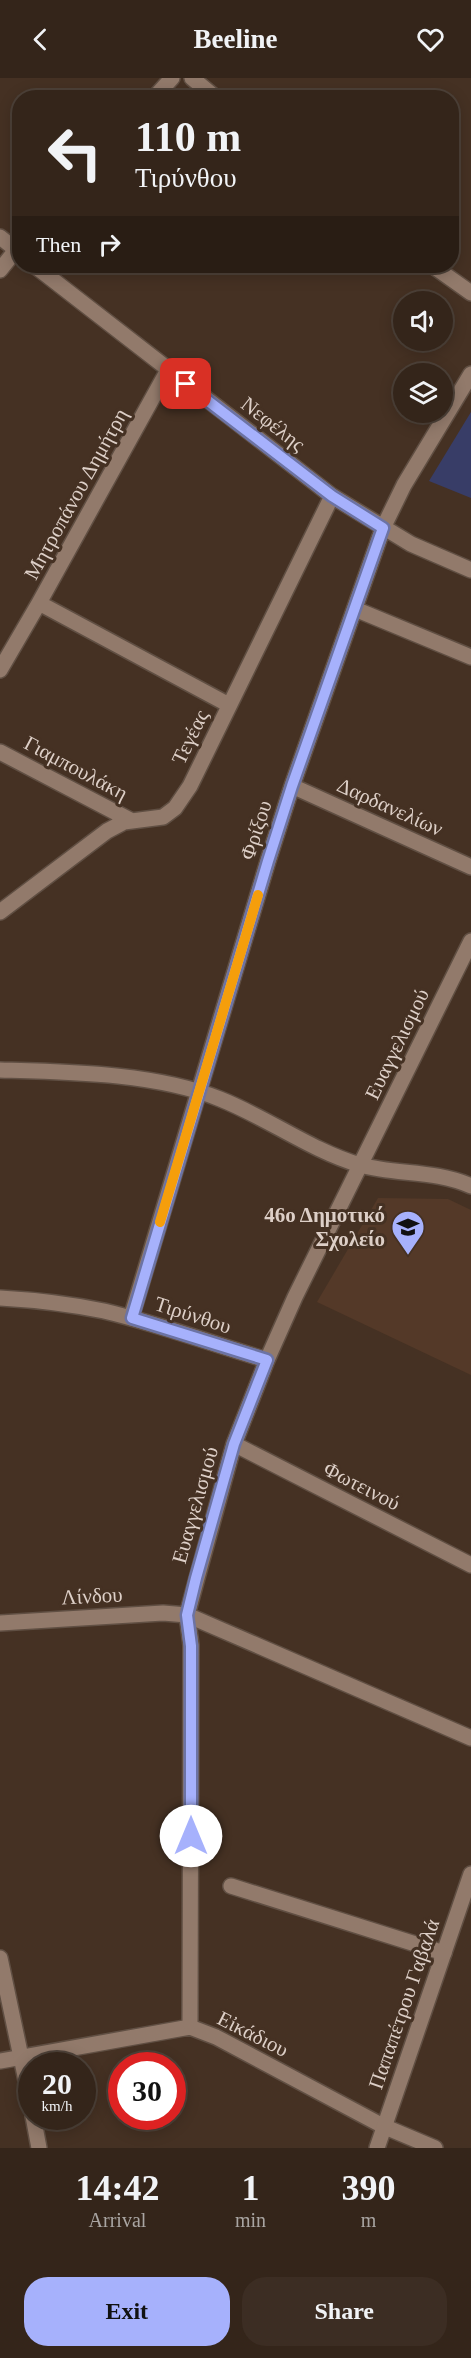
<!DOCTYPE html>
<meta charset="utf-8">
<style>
:root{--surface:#34251a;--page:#3c2d23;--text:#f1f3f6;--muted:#a9a5a2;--line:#4e4239;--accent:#a6b1fc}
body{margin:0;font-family:"Times New Roman",serif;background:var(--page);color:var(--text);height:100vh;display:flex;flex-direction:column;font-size:22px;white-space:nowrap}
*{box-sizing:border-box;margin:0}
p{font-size:20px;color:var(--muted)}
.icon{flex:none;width:33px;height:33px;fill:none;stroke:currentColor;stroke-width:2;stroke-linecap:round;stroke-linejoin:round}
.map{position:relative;height:2070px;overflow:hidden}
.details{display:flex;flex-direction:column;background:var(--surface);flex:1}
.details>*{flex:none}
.banner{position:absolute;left:12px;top:12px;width:447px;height:183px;border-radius:24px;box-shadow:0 3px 15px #0003,0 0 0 2px var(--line);background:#34251a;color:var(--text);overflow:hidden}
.controls{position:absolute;left:393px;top:213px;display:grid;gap:12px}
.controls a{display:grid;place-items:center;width:60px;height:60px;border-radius:50%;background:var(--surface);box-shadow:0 3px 15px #0003,0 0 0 2px var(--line);font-size:30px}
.speed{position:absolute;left:18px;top:1974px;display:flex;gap:12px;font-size:30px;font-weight:700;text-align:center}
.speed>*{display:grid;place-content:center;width:78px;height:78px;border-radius:50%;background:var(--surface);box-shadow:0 3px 15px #0003,0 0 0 2px var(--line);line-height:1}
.speed small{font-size:15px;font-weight:400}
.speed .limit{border:9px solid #d22;background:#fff;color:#111}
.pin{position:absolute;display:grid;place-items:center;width:51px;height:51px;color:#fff;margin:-26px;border-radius:12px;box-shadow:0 3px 9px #0006}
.me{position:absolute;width:66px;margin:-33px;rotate:0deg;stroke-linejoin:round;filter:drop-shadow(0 0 4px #0008)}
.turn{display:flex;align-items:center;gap:21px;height:126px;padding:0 24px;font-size:27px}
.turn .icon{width:78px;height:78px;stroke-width:2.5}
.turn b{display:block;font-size:42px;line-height:51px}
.then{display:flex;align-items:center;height:57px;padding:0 24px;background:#0003;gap:12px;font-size:22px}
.eta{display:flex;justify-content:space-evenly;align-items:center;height:102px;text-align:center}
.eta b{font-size:36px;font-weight:800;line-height:42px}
.cta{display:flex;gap:12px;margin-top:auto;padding:12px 24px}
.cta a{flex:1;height:69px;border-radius:24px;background:var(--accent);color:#111;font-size:24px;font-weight:800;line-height:69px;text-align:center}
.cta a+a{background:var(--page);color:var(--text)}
header{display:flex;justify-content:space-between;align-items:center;height:78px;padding:0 24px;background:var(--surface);font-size:27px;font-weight:800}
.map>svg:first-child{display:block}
</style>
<header><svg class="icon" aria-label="back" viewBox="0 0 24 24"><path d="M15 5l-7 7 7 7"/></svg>Beeline<svg class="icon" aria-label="heart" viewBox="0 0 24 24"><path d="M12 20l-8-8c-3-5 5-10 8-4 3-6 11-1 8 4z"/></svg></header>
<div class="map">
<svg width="471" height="2070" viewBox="0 0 471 2070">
<rect width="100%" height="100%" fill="#453123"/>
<path fill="#543928" d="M 378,1120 L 448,1121 L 471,1132 L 471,1297 L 317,1224 Z"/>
<path fill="#383d67" d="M 471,334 L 471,420 L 429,403 Z"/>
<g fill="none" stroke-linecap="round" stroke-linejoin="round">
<g stroke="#604f43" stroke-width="18">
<path id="minor" d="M 192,0 L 216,20
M 0,159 L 20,175
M 35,188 L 332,418 L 411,466 L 471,492
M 433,188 L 471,215
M 39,525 L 229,627
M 355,531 L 471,579
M 0,592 L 39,525 L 168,292
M 0,674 L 132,743
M 292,708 L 471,789
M 0,834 L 107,753 L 124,744 L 163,739 L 175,730 L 190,708 L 332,418
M 0,992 C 69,994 156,995 220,1021 C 268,1040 310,1072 360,1087 C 397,1097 435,1092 471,1108
M 0,1220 C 35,1222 70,1226 104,1233 C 159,1246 213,1266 267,1282
M 131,1240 L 268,783 L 292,708 L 383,450 L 404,407 L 471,296
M 234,1366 L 471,1487
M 0,1545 L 163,1535 L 187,1537 L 471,1660
M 231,1808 L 444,1875
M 190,1949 L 191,1567 L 187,1537 L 197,1500 L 234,1366 L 267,1282 L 295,1219 L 471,863
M 0,1983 L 190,1949 L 216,1959 L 383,2048 L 435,2070"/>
</g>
<g stroke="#604f43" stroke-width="18">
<path id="tertiary" d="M 154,20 L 172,0
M 0,192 L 20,167
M 0,1880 L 32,2031
M 33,2038 L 39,2070
M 377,2070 L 471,1796"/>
</g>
<use href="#minor" stroke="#927a6b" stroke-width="15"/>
<use href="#tertiary" stroke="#927a6b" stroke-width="15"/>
</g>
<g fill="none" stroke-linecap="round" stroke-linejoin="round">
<g stroke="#6c73a4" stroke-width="15">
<path id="route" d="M 186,306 L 332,418 L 383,450 L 292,708 L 268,783 L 132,1240 L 267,1282 L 234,1366 L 196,1500 L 187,1537 L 191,1568 L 191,1758"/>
</g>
<use href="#route" stroke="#a6b1fc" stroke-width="10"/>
<path stroke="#f59e0b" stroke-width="10" d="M 160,1144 L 258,817"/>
</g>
<defs>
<g id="school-pin" transform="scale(1.725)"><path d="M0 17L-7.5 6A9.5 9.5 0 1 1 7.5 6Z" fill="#a6b1fc" stroke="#453123"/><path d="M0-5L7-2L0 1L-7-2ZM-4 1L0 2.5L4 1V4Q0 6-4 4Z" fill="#111"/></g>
</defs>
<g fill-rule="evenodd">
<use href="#school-pin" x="408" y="1149"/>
</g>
<g text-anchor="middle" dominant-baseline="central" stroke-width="6" stroke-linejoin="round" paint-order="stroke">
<g font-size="21" fill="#ddcfc7" stroke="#453123">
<text transform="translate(273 346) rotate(38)">Νεφέλης</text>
<text transform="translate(76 416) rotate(-61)">Μητροπάνου Δημήτρη</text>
<text transform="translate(190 659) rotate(-64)">Τεγέας</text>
<text transform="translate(76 690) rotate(28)">Γιαμπουλάκη</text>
<text transform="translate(390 729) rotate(24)">Δαρδανελίων</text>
<text transform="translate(256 752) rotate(-72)">Φρίξου</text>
<text transform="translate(397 966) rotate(-64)">Ευαγγελισμού</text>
<text transform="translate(193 1237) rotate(18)">Τιρύνθου</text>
<text transform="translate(362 1408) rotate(27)">Φωτεινού</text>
<text transform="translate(195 1427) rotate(-74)">Ευαγγελισμού</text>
<text transform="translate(92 1518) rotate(-3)">Λίνδου</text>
<text transform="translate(404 1926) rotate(-71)">Παπαπέτρου Γαβαλά</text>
<text transform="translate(253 1956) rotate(27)">Εἰκάδιου</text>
</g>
<g font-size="21" font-weight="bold" fill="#ddcfc7" stroke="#453123" text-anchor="end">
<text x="385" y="1137">46ο Δημοτικό<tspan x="385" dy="24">Σχολείο</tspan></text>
</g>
</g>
</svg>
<div class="controls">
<a><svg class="icon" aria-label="sound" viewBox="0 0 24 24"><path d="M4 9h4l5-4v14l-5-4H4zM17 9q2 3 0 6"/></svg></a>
<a><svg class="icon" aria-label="layers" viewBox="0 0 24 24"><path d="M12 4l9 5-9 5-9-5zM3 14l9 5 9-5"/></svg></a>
</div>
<div class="speed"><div>20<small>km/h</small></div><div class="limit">30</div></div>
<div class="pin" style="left:186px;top:306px;background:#d93025"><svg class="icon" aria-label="arrive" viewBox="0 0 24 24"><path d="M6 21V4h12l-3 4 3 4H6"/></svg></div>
<svg class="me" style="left:191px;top:1758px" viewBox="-20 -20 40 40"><circle r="19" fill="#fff"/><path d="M0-13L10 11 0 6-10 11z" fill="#a6b1fc"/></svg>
<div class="banner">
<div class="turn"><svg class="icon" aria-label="left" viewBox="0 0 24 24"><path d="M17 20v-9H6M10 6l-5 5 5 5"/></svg><div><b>110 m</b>Τιρύνθου</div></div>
<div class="then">Then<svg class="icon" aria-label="right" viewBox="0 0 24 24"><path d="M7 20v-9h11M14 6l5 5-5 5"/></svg></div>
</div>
</div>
<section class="details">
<div class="eta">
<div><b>14:42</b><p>Arrival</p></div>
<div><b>1</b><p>min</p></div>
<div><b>390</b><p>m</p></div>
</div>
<div class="cta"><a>Exit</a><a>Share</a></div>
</section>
